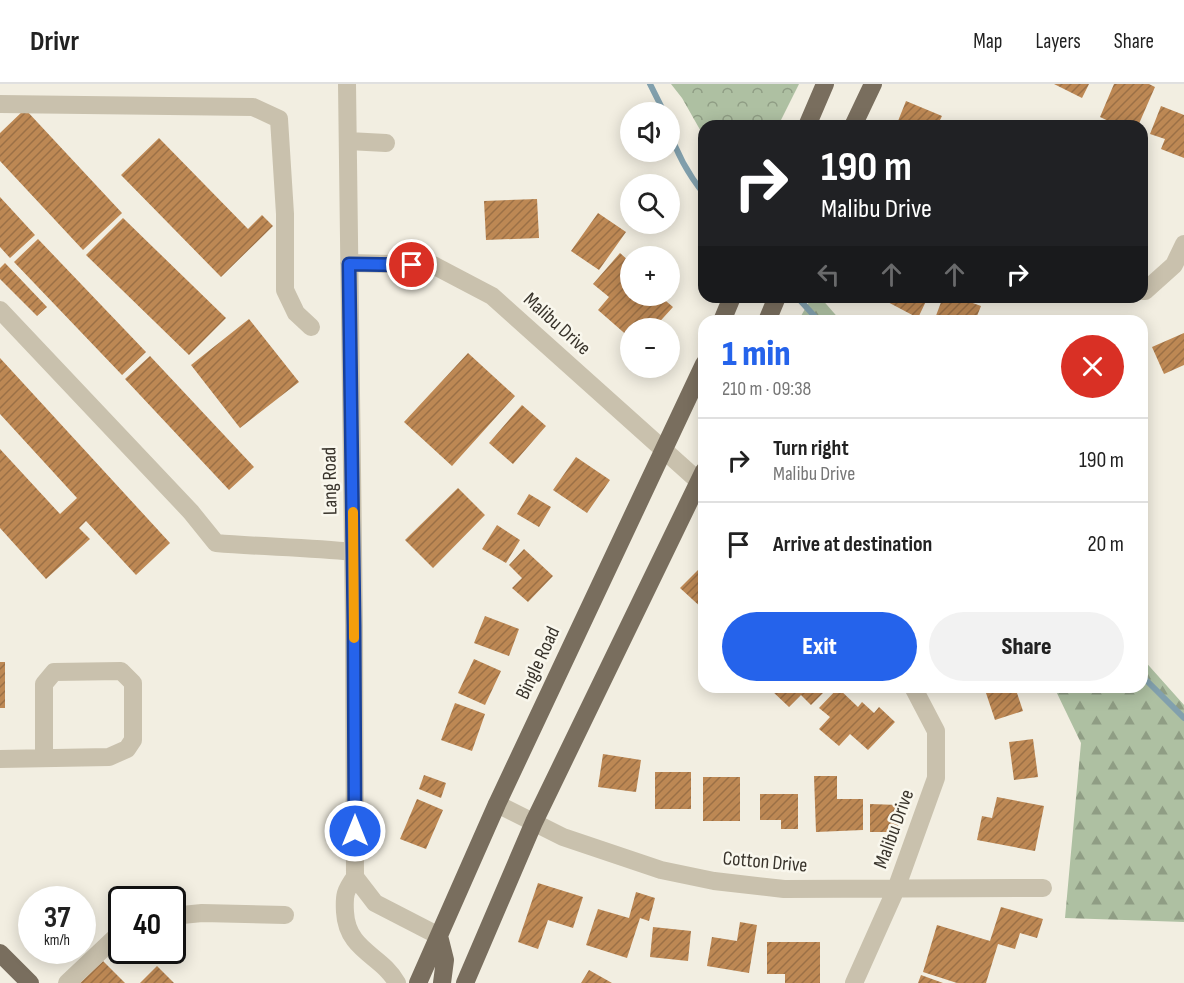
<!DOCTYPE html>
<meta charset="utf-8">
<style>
:root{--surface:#fff;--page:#f2f2f2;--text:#222;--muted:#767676;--line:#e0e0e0;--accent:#2563eb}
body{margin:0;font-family:"Sofia Sans Condensed",sans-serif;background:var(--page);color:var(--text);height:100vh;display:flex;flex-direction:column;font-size:22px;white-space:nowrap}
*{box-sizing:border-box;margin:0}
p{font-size:20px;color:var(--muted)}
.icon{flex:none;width:33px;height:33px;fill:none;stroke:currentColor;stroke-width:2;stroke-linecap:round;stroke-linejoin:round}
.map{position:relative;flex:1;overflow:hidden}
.side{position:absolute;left:698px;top:231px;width:450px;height:378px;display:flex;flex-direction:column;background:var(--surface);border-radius:18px;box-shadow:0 3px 15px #0003}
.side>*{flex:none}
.top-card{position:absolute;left:698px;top:36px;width:450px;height:183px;border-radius:18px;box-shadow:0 3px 15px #0003;background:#202124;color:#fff;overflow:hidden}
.controls{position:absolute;left:620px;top:18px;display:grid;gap:12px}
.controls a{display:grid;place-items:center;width:60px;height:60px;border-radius:50%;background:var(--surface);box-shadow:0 3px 15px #0003;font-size:30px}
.speed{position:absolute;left:18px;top:802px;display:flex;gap:12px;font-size:30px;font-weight:700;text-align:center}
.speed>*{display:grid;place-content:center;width:78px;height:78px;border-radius:50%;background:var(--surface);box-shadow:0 3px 15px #0003;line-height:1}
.speed small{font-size:15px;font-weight:400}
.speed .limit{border:3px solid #111;border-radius:9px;background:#fff;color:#111}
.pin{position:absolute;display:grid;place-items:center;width:51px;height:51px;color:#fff;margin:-26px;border:3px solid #fff;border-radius:50%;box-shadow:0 2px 6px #0007}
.me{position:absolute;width:66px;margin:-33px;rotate:0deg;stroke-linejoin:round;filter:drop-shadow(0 0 4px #0008)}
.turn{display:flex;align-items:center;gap:21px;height:126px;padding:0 24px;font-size:27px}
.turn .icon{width:78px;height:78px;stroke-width:2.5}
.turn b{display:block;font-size:42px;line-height:51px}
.lanes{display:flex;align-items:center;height:57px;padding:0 24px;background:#0003;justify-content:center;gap:30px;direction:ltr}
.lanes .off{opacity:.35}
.round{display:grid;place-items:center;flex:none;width:63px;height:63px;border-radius:32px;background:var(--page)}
.headline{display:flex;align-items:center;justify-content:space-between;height:102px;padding:0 24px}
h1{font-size:36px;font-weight:800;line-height:45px;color:var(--accent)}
.action{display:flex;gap:12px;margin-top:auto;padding:12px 24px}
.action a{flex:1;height:69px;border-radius:36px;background:var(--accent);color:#fff;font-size:24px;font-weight:800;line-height:69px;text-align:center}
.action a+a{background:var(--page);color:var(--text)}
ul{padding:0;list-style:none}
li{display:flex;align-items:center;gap:18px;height:84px;padding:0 24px;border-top:2px solid var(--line)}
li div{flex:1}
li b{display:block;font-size:22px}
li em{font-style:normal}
header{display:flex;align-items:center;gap:36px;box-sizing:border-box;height:84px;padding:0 30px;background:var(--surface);border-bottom:2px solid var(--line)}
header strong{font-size:28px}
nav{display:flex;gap:33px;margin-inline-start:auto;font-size:21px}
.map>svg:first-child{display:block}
</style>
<header>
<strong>Drivr</strong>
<nav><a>Map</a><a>Layers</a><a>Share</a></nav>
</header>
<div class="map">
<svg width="1184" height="899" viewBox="0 0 1184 899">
<defs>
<pattern id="forest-firs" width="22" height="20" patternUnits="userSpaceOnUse" patternTransform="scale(1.5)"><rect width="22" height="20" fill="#aec0a2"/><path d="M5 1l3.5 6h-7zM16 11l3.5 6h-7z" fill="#8f9d84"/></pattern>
<pattern id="park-crowns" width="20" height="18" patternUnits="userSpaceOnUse" patternTransform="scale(1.5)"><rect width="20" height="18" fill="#aec0a2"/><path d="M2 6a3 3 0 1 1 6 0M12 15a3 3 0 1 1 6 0" fill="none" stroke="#8f9d84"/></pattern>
<pattern id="building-hatch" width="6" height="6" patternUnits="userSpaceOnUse" patternTransform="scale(1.5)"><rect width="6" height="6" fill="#bd8854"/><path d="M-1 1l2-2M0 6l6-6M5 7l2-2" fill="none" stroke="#9b7046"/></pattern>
</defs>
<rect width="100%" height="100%" fill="#f2eee1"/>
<path fill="url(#forest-firs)" d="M 812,213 L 820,213 L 841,237 L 798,237 Z
M 1142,574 L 1184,621 L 1184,838 L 1065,834 L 1081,659 L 1054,603 L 1142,603 Z"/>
<path fill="url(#park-crowns)" d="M 671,0 L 799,0 L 778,42 L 704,42 L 703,51 L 682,14 Z"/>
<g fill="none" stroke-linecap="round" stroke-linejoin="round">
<path stroke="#82a0ad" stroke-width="6" d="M 650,0 L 664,28
M 669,45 C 676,68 688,90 704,110
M 797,213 L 819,237
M 1142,592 L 1184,634"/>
</g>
<path fill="url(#building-hatch)" d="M 1054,0 L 1089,0 L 1082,14 Z
M 1114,0 L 1149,0 L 1155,3 L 1138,42 L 1119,42 L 1100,33 Z
M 906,17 L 942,32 L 937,42 L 896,42 Z
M 1161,22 L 1184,31 L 1184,74 L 1161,65 L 1165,55 L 1150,50 Z
M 25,25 L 122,129 L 83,166 L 0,77 L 0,49 Z
M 159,54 L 248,145 L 262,131 L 273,142 L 221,193 L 121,91 Z
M 0,113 L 35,151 L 10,174 L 0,163 Z
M 537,115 L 539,154 L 486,156 L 484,117 Z
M 598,129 L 626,148 L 599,186 L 571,167 Z
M 123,134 L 226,234 L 189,271 L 86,171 Z
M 38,155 L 146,268 L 122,291 L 14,178 Z
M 620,169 L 630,178 L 630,212 L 660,212 L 673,223 L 654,244 L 630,244 L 630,254 L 598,226 L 609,213 L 593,200 Z
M 5,179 L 47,223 L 37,232 L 0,195 L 0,184 Z
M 883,213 L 928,213 L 918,234 L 882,215 Z
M 943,213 L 956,213 L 981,222 L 975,237 L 934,237 Z
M 249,235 L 299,298 L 240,344 L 191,281 Z
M 1184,249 L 1184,281 L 1164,290 L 1152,263 Z
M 468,269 L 515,312 L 452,382 L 404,338 Z
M 150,272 L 254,383 L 229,406 L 125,295 Z
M 0,274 L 170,459 L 136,491 L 86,437 L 79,444 L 90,455 L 46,495 L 0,444 L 0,365 L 60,430 L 77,414 L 0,330 Z
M 522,321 L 546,342 L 513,380 L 489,359 Z
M 576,373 L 610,396 L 587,429 L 553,406 Z
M 458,404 L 485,431 L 433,484 L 405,456 Z
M 529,410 L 551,423 L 539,443 L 517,430 Z
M 497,441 L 520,456 L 506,479 L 482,465 Z
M 524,465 L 553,492 L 528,518 L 512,504 L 522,494 L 509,481 Z
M 700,484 L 704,488 L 704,526 L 680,504 Z
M 485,532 L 519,545 L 509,572 L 474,559 Z
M 474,575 L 501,587 L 485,621 L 458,609 Z
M 0,578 L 5,578 L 5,624 L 0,624 Z
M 774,603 L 829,603 L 811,621 L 801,611 L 789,623 L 771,606 Z
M 984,603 L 1015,603 L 1023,627 L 995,636 Z
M 838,604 L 858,623 L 862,618 L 874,629 L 879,623 L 895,638 L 868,666 L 850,650 L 839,662 L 819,645 L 830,633 L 819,624 Z
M 455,619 L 485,630 L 472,667 L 441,656 Z
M 1033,655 L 1038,693 L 1014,696 L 1009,658 Z
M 603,670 L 641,676 L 636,708 L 598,703 Z
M 655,688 L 691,688 L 691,725 L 655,725 Z
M 424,691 L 446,699 L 441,714 L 419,705 Z
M 814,692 L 837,692 L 837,715 L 863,715 L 863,746 L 816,748 Z
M 703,693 L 740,693 L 740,737 L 703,737 Z
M 760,710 L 798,710 L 798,745 L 781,745 L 781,736 L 760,736 Z
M 997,713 L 1044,722 L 1035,767 L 977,756 L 982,732 L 992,734 Z
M 417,715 L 443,726 L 426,765 L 400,755 Z
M 870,720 L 899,721 L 898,748 L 870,748 Z
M 538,799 L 583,813 L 573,844 L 548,836 L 538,865 L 518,858 Z
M 636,808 L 655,814 L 649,837 L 640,834 L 627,874 L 586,861 L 598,825 L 629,834 Z
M 1001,823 L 1043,835 L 1037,854 L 1020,849 L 1015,865 L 998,860 L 986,899 L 957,899 L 923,888 L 937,841 L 990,857 Z
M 740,838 L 757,841 L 749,889 L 707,882 L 712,853 L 737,857 Z
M 653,843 L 691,847 L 688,877 L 650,873 Z
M 767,858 L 820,858 L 820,899 L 785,899 L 785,890 L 767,890 Z
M 103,877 L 125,899 L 80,899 Z
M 157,882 L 174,899 L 140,899 Z
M 589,886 L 612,899 L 581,899 Z
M 921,891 L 943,899 L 918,899 Z"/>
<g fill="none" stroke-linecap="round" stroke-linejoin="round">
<path stroke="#c9c1ad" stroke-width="18" d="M 347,0 L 354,541 L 355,793 L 375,819 L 439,852
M 0,20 L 253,23 L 279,35 L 285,130 L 285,206 L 296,229 L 311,243
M 348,57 L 386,59
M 349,179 L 433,181 L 492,212 L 704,402
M 1142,207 L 1145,207 L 1174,181 L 1184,160
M 0,226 L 191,428 L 216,459 C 262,463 307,463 353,468
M 0,675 L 109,673 L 127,665 L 133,656 L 133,599 L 121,587 L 54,588 L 44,600 L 44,674
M 497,720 L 563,753 L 661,786 L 714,797 L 784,805 L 1043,804
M 355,793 C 345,807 344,811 345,828 C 347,867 382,871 397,899
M 172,832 L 202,829 L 285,831
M 67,899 L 122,847
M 854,899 L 896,805 L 936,694 L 936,647 L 913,603"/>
<path stroke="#796e5e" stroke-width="18" d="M 807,42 L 825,0
M 853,42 L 873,0
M 722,237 L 732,213
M 767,237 L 777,213
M 439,852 L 445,876 L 442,899
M 0,869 L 30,899
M 418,899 L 497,720 L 704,280
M 465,899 L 534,738 L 704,387"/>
</g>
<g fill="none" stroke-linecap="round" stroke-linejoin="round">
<g stroke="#184099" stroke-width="15">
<path id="route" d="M 355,747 L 354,541 L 349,180 L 412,181"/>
</g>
<use href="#route" stroke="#2563eb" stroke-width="10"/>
<path stroke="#f59e0b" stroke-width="10" d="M 353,428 L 354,554"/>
</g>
<g text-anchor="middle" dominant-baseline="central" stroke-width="5" stroke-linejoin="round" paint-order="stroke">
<g font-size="20" fill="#38332b" stroke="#f9f7ed">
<text transform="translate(557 240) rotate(42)">Malibu Drive</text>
<text transform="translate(330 397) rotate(-91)">Lang Road</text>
<text transform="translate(538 579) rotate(-65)">Bingle Road</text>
<text transform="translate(894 745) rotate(-70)">Malibu Drive</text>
<text transform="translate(765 778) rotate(5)">Cotton Drive</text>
</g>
</g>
</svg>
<div class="controls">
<a><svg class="icon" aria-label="sound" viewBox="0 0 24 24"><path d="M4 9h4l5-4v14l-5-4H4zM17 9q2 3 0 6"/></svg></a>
<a><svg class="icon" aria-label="search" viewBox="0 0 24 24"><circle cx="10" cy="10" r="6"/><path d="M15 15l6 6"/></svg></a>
<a>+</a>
<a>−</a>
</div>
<div class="speed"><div>37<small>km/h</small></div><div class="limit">40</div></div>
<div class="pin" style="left:412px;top:181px;background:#d93025"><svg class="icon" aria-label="arrive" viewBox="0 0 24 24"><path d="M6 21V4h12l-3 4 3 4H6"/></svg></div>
<svg class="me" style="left:355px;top:747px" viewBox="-20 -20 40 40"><circle r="17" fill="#2563eb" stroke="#fff" stroke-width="3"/><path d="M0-11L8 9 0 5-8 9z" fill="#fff"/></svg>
<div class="top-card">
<div class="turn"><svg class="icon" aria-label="right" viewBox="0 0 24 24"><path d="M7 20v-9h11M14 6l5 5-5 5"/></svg><div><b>190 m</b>Malibu Drive</div></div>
<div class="lanes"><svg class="icon off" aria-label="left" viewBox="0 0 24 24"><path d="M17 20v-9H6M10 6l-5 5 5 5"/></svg><svg class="icon off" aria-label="ahead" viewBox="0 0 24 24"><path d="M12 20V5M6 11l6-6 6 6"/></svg><svg class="icon off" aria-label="ahead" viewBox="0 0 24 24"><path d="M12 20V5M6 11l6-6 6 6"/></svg><svg class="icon" aria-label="right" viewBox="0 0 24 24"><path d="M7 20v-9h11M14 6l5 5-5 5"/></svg></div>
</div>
<section class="side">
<div class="headline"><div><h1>1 min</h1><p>210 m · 09:38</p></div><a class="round" style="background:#d93025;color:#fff"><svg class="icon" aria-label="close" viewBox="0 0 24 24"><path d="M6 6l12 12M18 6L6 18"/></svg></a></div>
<ul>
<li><svg class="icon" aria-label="right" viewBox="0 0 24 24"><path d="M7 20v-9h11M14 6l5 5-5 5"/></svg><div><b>Turn right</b><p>Malibu Drive</p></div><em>190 m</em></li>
<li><svg class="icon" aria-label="arrive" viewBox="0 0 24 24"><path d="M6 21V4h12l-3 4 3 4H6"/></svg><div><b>Arrive at destination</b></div><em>20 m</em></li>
</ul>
<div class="action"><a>Exit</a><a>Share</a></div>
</section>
</div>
